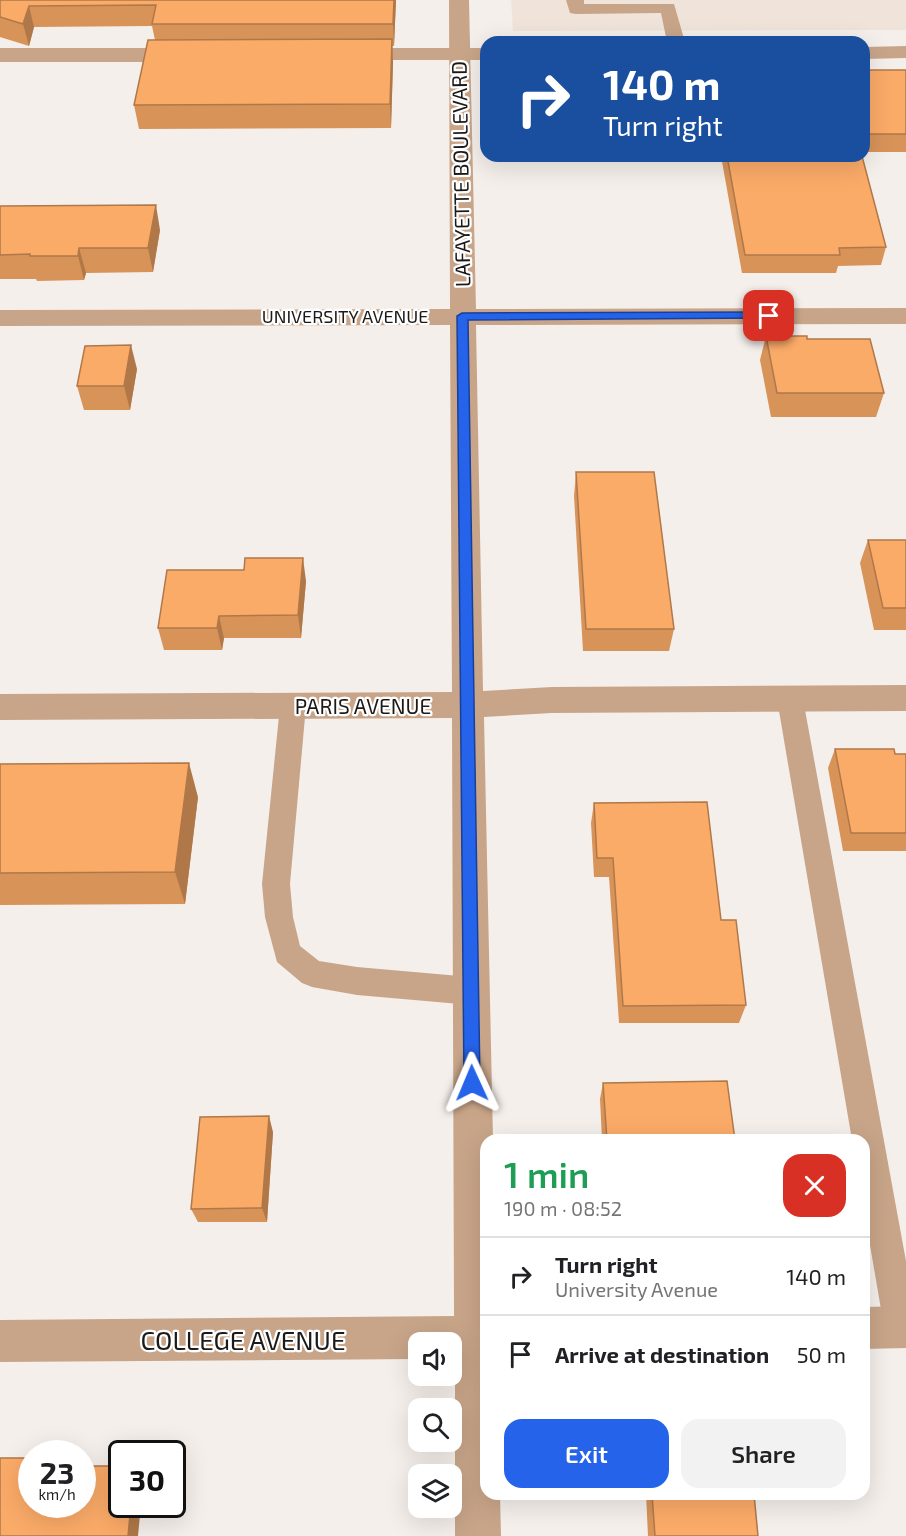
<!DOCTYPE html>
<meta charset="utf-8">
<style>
:root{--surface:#fff;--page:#f2f2f2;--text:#202124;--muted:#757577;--line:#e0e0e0;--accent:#2563eb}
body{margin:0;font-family:"Exo 2",sans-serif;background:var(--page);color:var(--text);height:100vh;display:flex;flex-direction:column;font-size:22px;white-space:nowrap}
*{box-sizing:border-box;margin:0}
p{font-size:20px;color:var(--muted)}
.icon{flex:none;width:33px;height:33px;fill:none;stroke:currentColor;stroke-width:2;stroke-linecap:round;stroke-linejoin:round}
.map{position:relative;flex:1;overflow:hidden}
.drawer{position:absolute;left:480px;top:1134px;width:390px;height:366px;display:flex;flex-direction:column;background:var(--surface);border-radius:18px;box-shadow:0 6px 24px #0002}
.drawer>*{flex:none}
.top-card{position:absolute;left:480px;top:36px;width:390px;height:126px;border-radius:18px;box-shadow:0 6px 24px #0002;background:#1a4fa0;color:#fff;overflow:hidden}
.tools{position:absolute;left:408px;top:1332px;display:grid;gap:12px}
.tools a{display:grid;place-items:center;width:54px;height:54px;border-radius:12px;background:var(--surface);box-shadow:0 6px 24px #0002;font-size:30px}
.speed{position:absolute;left:18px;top:1440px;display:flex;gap:12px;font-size:30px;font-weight:700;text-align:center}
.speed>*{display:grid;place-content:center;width:78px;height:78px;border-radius:50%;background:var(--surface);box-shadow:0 6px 24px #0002;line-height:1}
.speed small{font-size:15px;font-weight:400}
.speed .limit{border:3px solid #111;border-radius:9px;background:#fff;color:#111}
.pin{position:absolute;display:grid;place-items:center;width:51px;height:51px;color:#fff;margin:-26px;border-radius:12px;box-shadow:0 3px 9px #0006}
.me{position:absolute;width:66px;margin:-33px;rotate:359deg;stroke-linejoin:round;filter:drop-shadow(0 0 4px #0008)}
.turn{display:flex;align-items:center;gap:21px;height:126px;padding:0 24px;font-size:27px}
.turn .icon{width:78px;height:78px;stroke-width:2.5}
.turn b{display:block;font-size:42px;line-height:51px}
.round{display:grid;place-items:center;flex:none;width:63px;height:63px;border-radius:18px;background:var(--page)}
.overview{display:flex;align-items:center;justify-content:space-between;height:102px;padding:0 24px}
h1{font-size:36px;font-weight:600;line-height:45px;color:#1e9e55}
.cta{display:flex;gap:12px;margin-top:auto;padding:12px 24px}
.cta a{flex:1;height:69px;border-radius:18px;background:var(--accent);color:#fff;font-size:24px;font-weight:600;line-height:69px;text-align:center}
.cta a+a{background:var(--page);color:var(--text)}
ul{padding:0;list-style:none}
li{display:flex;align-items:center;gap:18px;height:78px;padding:0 24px;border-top:2px solid var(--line)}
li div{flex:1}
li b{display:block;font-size:22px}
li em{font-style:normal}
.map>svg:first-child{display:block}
</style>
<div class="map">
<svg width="906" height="1536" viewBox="0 0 906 1536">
<rect width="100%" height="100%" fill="#f5efeb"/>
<path fill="#f0e3da" d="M 511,0 L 906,0 L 906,30 L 513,31 Z"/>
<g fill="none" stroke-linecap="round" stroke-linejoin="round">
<path fill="#c8a589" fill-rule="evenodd" d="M 566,0 L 584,0 L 584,4 L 674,4 L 685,42 L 667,42 L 661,13 L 576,14 L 570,13 Z
M 790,689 L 799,692 L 803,699 L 906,1261 L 906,1342 L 901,1344 L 889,1339 L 884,1327 L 864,1210 L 864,1140 L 852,1140 L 777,699 L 781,692 Z
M 293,695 L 302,699 L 306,706 L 290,884 L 293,917 L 300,946 L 319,961 L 357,967 L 471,977 L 482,981 L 486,991 L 482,1001 L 471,1005 L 357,995 L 312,987 L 302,983 L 277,962 L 265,917 L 262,884 L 280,706 L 284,699 Z"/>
<path fill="#c8a589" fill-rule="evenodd" d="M 449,0 L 469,0 L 476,309 L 906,308 L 906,324 L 476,325 L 483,691 L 552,687 L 906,685 L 906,711 L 552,713 L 484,717 L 493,1140 L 486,1140 L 486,1494 L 500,1494 L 501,1536 L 455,1536 L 455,1358 L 452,1358 L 452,1342 L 418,1342 L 418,1359 L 0,1362 L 0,1320 L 454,1316 L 452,718 L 0,720 L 0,694 L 452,692 L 450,325 L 0,326 L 0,310 L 450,309 Z
M 906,1306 L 906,1348 L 864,1349 L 864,1307 Z"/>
<path fill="#c8a589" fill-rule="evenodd" d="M 906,46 L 906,58 L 864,59 L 864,47 Z
M 0,48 L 190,48 L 198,50 L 201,55 L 198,60 L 190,62 L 0,62 Z
M 347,48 L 486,48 L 486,60 L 347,60 L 339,59 L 336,54 L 339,49 Z"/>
</g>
<path fill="#d89359" d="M 0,0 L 396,0 L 394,46 L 392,46 L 393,63 L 391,128 L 139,129 L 134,105 L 155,40 L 152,26 L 34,27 L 29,46 L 0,37 Z
M 864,70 L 906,70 L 906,152 L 864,152 Z
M 721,156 L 862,156 L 886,247 L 881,265 L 838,266 L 836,273 L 742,273 Z
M 0,206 L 160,230 L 153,272 L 86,273 L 84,280 L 37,281 L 36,279 L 0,279 Z
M 766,336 L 807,339 L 884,393 L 876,417 L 771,417 L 760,360 Z
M 137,369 L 130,410 L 84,410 L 77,386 Z
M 576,472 L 674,629 L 669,651 L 583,651 L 574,496 Z
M 868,540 L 906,540 L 906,630 L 874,630 L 860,563 Z
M 306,581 L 301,638 L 224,638 L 222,650 L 164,650 L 158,628 Z
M 835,749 L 895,754 L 906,754 L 906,851 L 843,851 L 828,768 Z
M 0,764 L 198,797 L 185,904 L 0,905 Z
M 594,803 L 721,920 L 746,1005 L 739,1023 L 619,1023 L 609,877 L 594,877 L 591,823 Z
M 603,1083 L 735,1140 L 602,1140 L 600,1099 Z
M 273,1132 L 267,1222 L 198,1222 L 191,1209 Z
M 646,1494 L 754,1494 L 758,1536 L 648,1536 Z"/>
<path fill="#b07849" d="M 394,0 L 396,0 L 394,46 L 393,24 Z
M 29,6 L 34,27 L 29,46 L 23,24 Z
M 392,39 L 393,63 L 391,128 L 390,104 Z
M 156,205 L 160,230 L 153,272 L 148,248 Z
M 79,248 L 86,273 L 84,280 L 78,256 Z
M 131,345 L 137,369 L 130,410 L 124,386 Z
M 303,558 L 306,581 L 301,638 L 298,615 Z
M 219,616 L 224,638 L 222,650 L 217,628 Z
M 189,763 L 198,797 L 185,904 L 175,872 Z
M 269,1116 L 273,1132 L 267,1222 L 262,1208 Z
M 26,1458 L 32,1461 L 32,1471 L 24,1467 Z
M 131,1504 L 141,1504 L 138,1536 L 128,1536 Z"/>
<path fill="#fbab68" stroke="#b07849" stroke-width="1.5" d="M 0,0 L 394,0 L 393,24 L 152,24 L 156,5 L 29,6 L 23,24 L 0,17 Z
M 392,39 L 390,104 L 134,105 L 148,40 Z
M 864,70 L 906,70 L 906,134 L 864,134 Z
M 727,156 L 862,156 L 886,247 L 839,248 L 840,255 L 745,255 Z
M 156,205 L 148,248 L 79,248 L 78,256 L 30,256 L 30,254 L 0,255 L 0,206 Z
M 766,336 L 807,336 L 807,339 L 870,339 L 884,393 L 777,393 Z
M 131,345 L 124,386 L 77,386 L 85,346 Z
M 576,472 L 654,472 L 674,629 L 586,629 Z
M 868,540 L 906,540 L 906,608 L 883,608 Z
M 245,558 L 303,558 L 298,615 L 219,616 L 217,628 L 158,628 L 167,570 L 244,570 Z
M 835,749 L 894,749 L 895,754 L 906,754 L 906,833 L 851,833 Z
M 189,763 L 175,872 L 0,873 L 0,764 Z
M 707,802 L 721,920 L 736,920 L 746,1005 L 623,1006 L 613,858 L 597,858 L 594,803 Z
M 727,1081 L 735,1140 L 607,1140 L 603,1083 Z
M 269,1116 L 262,1208 L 191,1209 L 200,1117 Z
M 0,1458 L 26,1458 L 24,1467 L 32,1467 L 32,1504 L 82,1504 L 82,1466 L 122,1466 L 122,1504 L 131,1504 L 128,1536 L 0,1536 Z
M 652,1494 L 754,1494 L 758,1536 L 655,1536 Z"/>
<path fill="#2563eb" stroke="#184099" stroke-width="1.5" d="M 769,312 L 775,316 L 773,318 L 468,320 L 480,1083 L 478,1088 L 472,1091 L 467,1088 L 464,1083 L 457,316 L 462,313 Z"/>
<g text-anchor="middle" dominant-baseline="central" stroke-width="4.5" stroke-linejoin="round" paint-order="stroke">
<g font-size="18" fill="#1c1a19" stroke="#fff">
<text x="345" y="316">UNIVERSITY AVENUE</text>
</g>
<g font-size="21" fill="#1c1a19" stroke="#fff">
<text transform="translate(460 174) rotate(-91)">LAFAYETTE BOULEVARD</text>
<text x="363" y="705">PARIS AVENUE</text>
</g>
<g font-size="26" fill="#1c1a19" stroke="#fff">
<text x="243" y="1339">COLLEGE AVENUE</text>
</g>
</g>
</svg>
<div class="tools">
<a><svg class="icon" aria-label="sound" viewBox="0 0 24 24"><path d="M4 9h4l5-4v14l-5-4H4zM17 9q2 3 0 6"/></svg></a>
<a><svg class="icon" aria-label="search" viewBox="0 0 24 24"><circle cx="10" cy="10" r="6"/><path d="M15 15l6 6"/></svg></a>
<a><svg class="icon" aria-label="layers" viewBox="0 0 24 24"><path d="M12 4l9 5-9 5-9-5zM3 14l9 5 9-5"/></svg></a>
</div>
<div class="speed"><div>23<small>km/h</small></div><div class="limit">30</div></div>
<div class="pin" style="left:769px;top:316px;background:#d93025"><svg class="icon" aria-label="arrive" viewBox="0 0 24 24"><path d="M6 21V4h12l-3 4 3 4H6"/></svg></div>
<svg class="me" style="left:472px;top:1083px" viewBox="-20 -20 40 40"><path d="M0-17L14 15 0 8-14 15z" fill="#2563eb" stroke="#fff" stroke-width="4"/></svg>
<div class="top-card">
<div class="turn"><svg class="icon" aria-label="right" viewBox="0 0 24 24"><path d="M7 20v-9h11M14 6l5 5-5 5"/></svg><div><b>140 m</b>Turn right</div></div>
</div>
<section class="drawer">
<div class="overview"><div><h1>1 min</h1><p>190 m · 08:52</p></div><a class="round" style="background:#d93025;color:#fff"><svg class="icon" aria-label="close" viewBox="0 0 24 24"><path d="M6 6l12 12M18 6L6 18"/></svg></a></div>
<ul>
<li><svg class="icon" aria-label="right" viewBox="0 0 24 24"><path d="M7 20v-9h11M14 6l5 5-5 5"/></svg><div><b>Turn right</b><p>University Avenue</p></div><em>140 m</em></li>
<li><svg class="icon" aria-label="arrive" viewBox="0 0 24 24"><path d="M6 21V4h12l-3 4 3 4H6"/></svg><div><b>Arrive at destination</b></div><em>50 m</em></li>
</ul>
<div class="cta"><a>Exit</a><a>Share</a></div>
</section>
</div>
